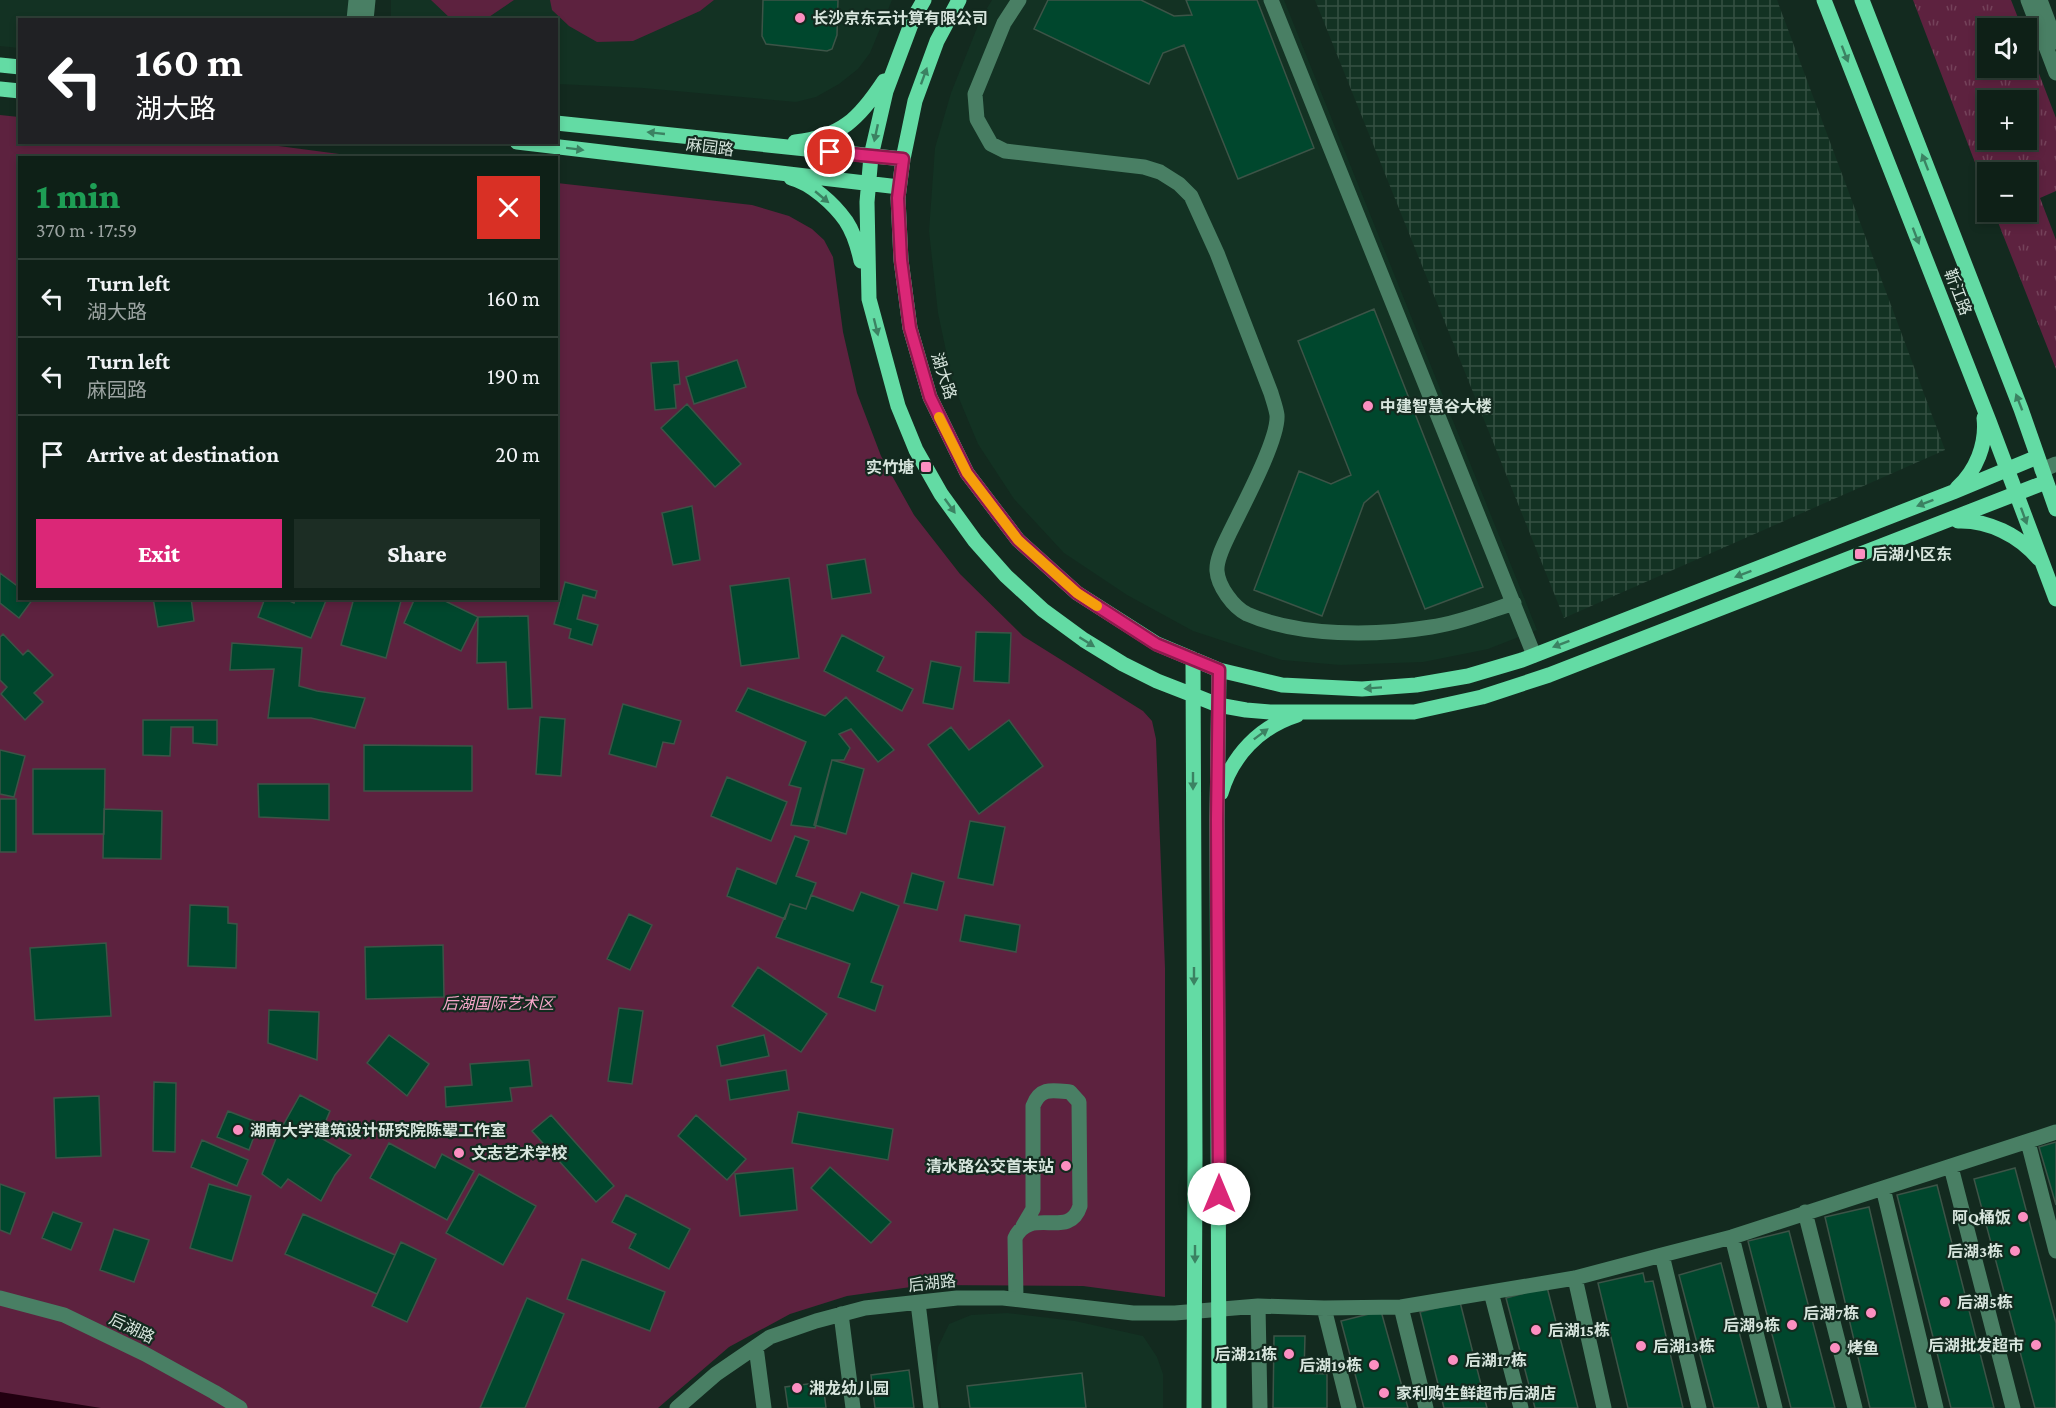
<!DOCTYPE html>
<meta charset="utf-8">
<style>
:root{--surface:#0e2017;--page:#1c2d24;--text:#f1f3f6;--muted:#9ba3a1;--line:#2e3e36;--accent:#db2777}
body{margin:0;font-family:"Crimson Pro","Noto Sans SC",serif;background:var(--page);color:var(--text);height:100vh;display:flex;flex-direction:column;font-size:22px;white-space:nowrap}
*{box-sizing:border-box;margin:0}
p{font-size:20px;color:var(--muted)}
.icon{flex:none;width:33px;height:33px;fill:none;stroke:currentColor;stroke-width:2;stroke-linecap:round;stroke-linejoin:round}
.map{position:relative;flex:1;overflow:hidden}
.sheet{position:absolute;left:18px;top:156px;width:540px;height:444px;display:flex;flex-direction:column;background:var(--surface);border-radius:0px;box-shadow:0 3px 9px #0003,0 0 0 2px var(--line)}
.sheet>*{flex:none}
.guide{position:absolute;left:18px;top:18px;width:540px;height:126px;border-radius:0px;box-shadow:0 3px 9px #0003,0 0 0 2px var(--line);background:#202124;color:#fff;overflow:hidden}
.fabs{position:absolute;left:1977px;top:18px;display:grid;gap:12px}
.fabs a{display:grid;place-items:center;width:60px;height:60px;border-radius:0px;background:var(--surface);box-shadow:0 3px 9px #0003,0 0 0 2px var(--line);font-size:30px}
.pin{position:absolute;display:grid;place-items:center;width:51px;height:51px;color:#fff;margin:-26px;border:3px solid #fff;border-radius:50%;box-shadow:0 2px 6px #0007}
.me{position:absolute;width:66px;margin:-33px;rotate:0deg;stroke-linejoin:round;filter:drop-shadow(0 0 4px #0008)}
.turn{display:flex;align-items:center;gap:21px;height:126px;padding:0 18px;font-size:27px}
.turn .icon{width:78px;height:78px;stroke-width:2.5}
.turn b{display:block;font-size:42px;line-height:51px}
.round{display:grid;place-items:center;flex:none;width:63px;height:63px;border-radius:0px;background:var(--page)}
.summary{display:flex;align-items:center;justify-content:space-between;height:102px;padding:0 18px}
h1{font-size:36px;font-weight:800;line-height:45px;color:#1e9e55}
.primary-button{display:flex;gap:12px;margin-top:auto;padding:12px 18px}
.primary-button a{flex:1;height:69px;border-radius:0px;background:var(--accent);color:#fff;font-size:24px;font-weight:800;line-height:69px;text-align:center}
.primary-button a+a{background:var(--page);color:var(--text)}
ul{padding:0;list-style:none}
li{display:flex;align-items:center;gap:18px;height:78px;padding:0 18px;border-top:2px solid var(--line)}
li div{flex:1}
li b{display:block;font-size:22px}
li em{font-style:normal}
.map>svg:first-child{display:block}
</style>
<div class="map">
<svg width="2056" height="1408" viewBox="0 0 2056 1408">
<defs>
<pattern id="industrial-grid" width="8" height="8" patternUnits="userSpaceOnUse" patternTransform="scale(1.5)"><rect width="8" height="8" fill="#133223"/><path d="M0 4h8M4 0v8" fill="none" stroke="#355042"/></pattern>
<pattern id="grass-tufts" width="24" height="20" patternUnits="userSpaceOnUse" patternTransform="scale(1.5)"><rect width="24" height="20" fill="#5d223f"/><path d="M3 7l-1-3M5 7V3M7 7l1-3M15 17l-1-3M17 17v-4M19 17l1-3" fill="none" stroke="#74425a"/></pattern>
</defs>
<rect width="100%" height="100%" fill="#132a1f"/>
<path fill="#133223" d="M 0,0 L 351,0 L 347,19 L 20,20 L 19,48 L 0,46 Z
M 391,0 L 892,0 L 870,53 L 858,69 L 839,84 L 816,97 L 796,102 L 643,88 L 557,84 L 556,20 L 391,20 Z
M 992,0 L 1284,0 L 1537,630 L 1488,649 L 1423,662 L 1340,665 L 1282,660 L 1193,631 L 1127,595 L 1064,553 L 1014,499 L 978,444 L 953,384 L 938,313 L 929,231 L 935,148 L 951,93 L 981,18 Z
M 1007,1313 L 1075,1321 L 1143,1336 L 1157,1357 L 1163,1374 L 1163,1408 L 941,1408 L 936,1371 L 938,1347 L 949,1324 L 971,1315 Z"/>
<path fill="url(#industrial-grid)" d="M 1315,0 L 1777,0 L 1945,450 L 1564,618 Z"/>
<path fill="url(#grass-tufts)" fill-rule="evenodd" d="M 1913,0 L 2011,0 L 2022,28 L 1988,28 L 1988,68 L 2026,68 L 2027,41 L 2030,50 L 2056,118 L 2056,191 L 2040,198 L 2056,240 L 2056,369 L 1994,212 L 2026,212 L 2026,172 L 1988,172 L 1987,194 ZM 1988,100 L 2026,100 L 2026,140 L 1988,140 Z"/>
<path fill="#5d223f" d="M 431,0 L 514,0 L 486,19 L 451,19 Z
M 550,0 L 714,0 L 700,11 L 633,41 L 597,42 L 569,26 L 552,10 Z
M 0,115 L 19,117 L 20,142 L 248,142 L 362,157 L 20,158 L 20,598 L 556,598 L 557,183 L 752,205 L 789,216 L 812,229 L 824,240 L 833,257 L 843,332 L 857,393 L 881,456 L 914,515 L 960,574 L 1023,636 L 1143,711 L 1152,721 L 1156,739 L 1165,968 L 1165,1297 L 1083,1286 L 925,1285 L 847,1296 L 790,1314 L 729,1347 L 658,1408 L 0,1408 Z"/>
<path fill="#220010" d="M 0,1392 L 101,1408 L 0,1408 Z"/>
<path fill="#00472d" stroke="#3c5447" stroke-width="1.5" d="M 763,0 L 838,0 L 837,35 L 832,49 L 827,51 L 766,44 L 762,36 Z
M 1048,0 L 1141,0 L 1174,16 L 1192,15 L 1186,0 L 1257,0 L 1314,148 L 1238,179 L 1184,45 L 1163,53 L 1149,84 L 1034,29 Z
M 1374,309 L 1483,587 L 1425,609 L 1378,491 L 1364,503 L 1322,616 L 1254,590 L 1299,471 L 1331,484 L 1351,475 L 1298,341 Z
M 737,360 L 746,387 L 694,404 L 686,377 Z
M 678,361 L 680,384 L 674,385 L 676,408 L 655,410 L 651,363 Z
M 687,404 L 741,464 L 715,487 L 661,428 Z
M 692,506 L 700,560 L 673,565 L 662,513 Z
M 865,559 L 871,593 L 832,599 L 827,565 Z
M 0,573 L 20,588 L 20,598 L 33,599 L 19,618 L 0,603 Z
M 789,578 L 799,658 L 741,666 L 730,586 Z
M 565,582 L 597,591 L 595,598 L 583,595 L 577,619 L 598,625 L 592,645 L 569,638 L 571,629 L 554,624 Z
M 153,598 L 191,598 L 194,621 L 158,627 Z
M 265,598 L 283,598 L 294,603 L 296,598 L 327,598 L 311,638 L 258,617 Z
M 354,598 L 391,598 L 401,601 L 386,658 L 341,645 Z
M 415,598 L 439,598 L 478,617 L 461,651 L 404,623 Z
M 528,616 L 532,708 L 508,709 L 506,662 L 477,663 L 478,617 Z
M 976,632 L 1011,633 L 1009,683 L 974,681 Z
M 3,634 L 23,655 L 28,650 L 53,675 L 34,693 L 43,702 L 25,720 L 1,694 L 7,687 L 0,680 L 0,637 Z
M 842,635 L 884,657 L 877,671 L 913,689 L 902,711 L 824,671 Z
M 232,643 L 302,648 L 299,686 L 317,691 L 365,698 L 355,728 L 311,718 L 268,718 L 274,669 L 230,670 Z
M 931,661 L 961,667 L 953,709 L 923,703 Z
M 748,688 L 825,716 L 846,697 L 894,750 L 878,762 L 851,729 L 839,734 L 850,748 L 844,760 L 832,760 L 815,828 L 791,825 L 801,788 L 789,785 L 806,742 L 736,711 Z
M 623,704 L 681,721 L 674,744 L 663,742 L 656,767 L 609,754 Z
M 540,717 L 565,719 L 561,776 L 536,774 Z
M 143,720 L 217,720 L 217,745 L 193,743 L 193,727 L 171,727 L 170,756 L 143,755 Z
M 1009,720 L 1043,766 L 979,814 L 928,745 L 951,727 L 969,750 Z
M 364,745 L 472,746 L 472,791 L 364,791 Z
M 0,750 L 25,756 L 14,797 L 0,794 Z
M 832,760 L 864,769 L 846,834 L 814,825 Z
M 33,769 L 105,769 L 104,834 L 33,834 Z
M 727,777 L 787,802 L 771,841 L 711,816 Z
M 258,784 L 329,784 L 329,820 L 259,817 Z
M 0,799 L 16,799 L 16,852 L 0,852 Z
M 104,809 L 162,811 L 161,859 L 103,858 Z
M 970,821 L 1005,827 L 993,885 L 958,878 Z
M 795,836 L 809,841 L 796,876 L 816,883 L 806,909 L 790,904 L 785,919 L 727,896 L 737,868 L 776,884 Z
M 912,873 L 944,882 L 937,910 L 904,903 Z
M 861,892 L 899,906 L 871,982 L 883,986 L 875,1011 L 838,997 L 850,964 L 776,937 L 790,904 L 806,909 L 811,895 L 853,911 Z
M 190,905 L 228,907 L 228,923 L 237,924 L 236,968 L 188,966 Z
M 629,914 L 652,925 L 630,970 L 607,959 Z
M 965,915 L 1020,925 L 1016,952 L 960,941 Z
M 106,943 L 111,1016 L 35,1020 L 30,948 Z
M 443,945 L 444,997 L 366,999 L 365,947 Z
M 758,967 L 827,1014 L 801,1052 L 732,1006 Z
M 619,1008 L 643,1011 L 632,1084 L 608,1081 Z
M 269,1010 L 319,1012 L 317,1060 L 268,1043 Z
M 389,1035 L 429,1064 L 407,1096 L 367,1063 Z
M 764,1035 L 769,1056 L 721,1066 L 717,1046 Z
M 529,1060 L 532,1086 L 510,1088 L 512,1101 L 446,1107 L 445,1087 L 472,1085 L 470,1064 Z
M 786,1070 L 789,1090 L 730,1100 L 727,1080 Z
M 154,1082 L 176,1083 L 175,1152 L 153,1151 Z
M 300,1095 L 330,1111 L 319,1137 L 351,1155 L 335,1175 L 321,1201 L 288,1179 L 281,1188 L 262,1174 L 277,1136 Z
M 99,1096 L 101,1156 L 56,1158 L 54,1098 Z
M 228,1111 L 259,1123 L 249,1150 L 217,1137 Z
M 798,1112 L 893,1129 L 888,1160 L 792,1143 Z
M 551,1115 L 614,1186 L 596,1202 L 532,1131 Z
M 696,1115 L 746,1159 L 727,1180 L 678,1136 Z
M 202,1140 L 248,1160 L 237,1186 L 191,1167 Z
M 2056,1142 L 2056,1205 L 2039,1147 Z
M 389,1143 L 435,1168 L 442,1154 L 474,1171 L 447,1220 L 370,1178 Z
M 830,1167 L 891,1222 L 871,1243 L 811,1188 Z
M 793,1168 L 797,1210 L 740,1216 L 735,1174 Z
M 2015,1168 L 2056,1323 L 2056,1408 L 2035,1408 L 1974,1179 Z
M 479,1174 L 536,1206 L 503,1265 L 446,1233 Z
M 0,1184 L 25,1193 L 10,1234 L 0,1230 Z
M 209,1184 L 251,1196 L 232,1261 L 190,1248 Z
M 1937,1185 L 1994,1408 L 1951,1408 L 1897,1195 Z
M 626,1195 L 690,1229 L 669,1269 L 629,1248 L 636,1234 L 612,1222 Z
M 1869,1207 L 1916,1408 L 1870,1408 L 1825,1217 Z
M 53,1212 L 82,1223 L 71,1250 L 42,1238 Z
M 303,1214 L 395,1255 L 377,1294 L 285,1254 Z
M 114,1229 L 149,1240 L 134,1282 L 100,1270 Z
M 1789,1231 L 1835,1408 L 1791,1408 L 1748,1241 Z
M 401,1242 L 436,1259 L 407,1322 L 372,1306 Z
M 582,1259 L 665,1292 L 650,1331 L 567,1299 Z
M 1721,1263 L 1759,1408 L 1714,1408 L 1679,1275 Z
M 1643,1273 L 1645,1282 L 1653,1281 L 1683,1408 L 1628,1408 L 1598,1283 Z
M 1547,1287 L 1578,1408 L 1535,1408 L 1506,1298 Z
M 527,1298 L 564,1314 L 525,1408 L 480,1408 Z
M 1460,1302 L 1487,1408 L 1444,1408 L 1420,1312 Z
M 1381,1311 L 1408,1408 L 1364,1408 L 1341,1321 Z
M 1274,1336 L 1305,1336 L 1304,1373 L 1327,1374 L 1327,1408 L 1273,1408 Z
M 909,1370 L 914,1408 L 875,1408 L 871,1375 Z
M 1082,1373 L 1086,1408 L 970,1408 L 967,1386 Z
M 823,1382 L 826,1408 L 788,1408 L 785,1387 Z"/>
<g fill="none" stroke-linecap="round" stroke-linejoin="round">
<path stroke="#497f64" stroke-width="15" d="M 1019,0 L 1004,23 L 975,94 L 977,119 L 991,144 L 1005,151 L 1144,167 L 1160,172 L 1179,184 L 1191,196 L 1217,253 L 1271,393 C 1273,400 1276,408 1277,415 C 1279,439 1242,507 1230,532 C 1225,543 1216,559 1217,571 C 1218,586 1233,607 1247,614 C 1299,637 1376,636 1431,627 C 1459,623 1486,612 1514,603
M 1271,0 L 1534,655
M 2028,0 L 2056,73
M 2040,0 L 2056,42
M 354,20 L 356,0
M 366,20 L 368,0
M 2042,470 L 2056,464
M 2028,1142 L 2056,1251
M 1951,1167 L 2013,1408
M 1883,1188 L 1936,1408
M 1805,1212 L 1855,1408
M 1732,1237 L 1775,1408
M 1662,1255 L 1699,1408
M 1575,1278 L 1604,1408
M 1491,1292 L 1521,1408
M 0,1298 L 64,1315 L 145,1354 L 214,1392 L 240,1408
M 1016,1299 L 1015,1238 C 1031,1205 1069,1241 1080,1206 L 1079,1102 L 1070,1092 C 1052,1090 1040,1087 1033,1106 L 1033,1209 L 1023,1226
M 918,1303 L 931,1408
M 1258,1306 L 1260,1408
M 1401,1307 L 1426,1408
M 1324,1308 L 1349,1408
M 841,1314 L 853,1408
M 756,1347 L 764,1408
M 677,1408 L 716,1374 L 770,1337 L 816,1321 L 865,1308 L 957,1298 L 1003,1298 L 1133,1313 L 1175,1313 L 1258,1306 L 1324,1308 L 1401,1307 L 1575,1278 L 1662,1255 L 1732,1237 L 2056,1132"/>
<path stroke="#63dba4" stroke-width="15" d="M 924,0 L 913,19 L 886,91 L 871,156 L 867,202 L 869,299 L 898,406 L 916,450 L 941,494 L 975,541 L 1006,576 L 1043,610 L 1084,640 L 1123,664 L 1157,681 L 1193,695 L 1218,705 L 1246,710 L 1270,712 L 1414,712 L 1482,697 L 1549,675 L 2046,482
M 959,0 L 937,41 L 915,101 L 903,159 L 898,198 L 901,260 L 910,328 L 930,397 L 967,473 L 1018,540 L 1077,593 L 1157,644 L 1219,670 L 1282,685 L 1362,689 L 1416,685 L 1468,676 L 1522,660 L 1953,492 L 2037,457
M 1824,0 L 1989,421 L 2056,599
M 1862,0 L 2021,409 L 2056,509
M 0,65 L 20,67
M 0,89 L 20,91
M 556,123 L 903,159
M 517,142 L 899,187
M 795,142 C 841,137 859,119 884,81
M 791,178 C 811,183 834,204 846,221 C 854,233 858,247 861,261
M 1957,488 C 1976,471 1987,444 1984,418
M 1958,521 C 1988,520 2019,535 2039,559
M 1193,659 L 1195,1157 L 1194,1408
M 1219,670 L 1217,820 L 1219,1408
M 1221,793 C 1232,756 1259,727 1297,715"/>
</g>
<defs><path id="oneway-solid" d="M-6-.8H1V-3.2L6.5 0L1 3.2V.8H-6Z" transform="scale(1.5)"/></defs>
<g fill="#3b8262">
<use href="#oneway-solid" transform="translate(1845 54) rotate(69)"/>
<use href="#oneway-solid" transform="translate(924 76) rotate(-70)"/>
<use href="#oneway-solid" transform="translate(656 133) rotate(-174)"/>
<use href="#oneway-solid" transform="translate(876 133) rotate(102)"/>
<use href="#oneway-solid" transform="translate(575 149) rotate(7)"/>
<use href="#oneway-solid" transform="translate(1925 162) rotate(-111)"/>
<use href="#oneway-solid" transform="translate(822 197) rotate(40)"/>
<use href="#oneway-solid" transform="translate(1916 236) rotate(69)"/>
<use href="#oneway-solid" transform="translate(876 327) rotate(76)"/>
<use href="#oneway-solid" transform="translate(2019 402) rotate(-111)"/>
<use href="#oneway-solid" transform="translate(1925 503) rotate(159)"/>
<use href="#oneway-solid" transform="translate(950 506) rotate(54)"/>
<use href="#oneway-solid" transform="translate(2024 516) rotate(70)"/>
<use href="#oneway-solid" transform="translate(1743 574) rotate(159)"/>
<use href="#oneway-solid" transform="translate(1087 642) rotate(32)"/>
<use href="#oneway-solid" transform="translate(1561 644) rotate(159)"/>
<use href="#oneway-solid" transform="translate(1373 688) rotate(176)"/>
<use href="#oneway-solid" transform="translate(1261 734) rotate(-37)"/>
<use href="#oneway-solid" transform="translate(1193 781) rotate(90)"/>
<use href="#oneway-solid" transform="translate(1194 976) rotate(90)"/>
<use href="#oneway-solid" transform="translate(1195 1254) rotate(90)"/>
</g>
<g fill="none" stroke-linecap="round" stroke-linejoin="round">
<g stroke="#8e194d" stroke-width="15">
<path id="route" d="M 830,152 L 903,159 L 898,198 L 901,260 L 910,328 L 930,397 L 967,473 L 1018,540 L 1077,593 L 1156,644 L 1219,670 L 1217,820 L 1219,1194"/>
</g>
<use href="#route" stroke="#db2777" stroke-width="10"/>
<path stroke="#f59e0b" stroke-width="10" d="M 939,417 L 967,473 L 1018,540 L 1077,593 L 1097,606"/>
</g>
<g fill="#fc8fc1" stroke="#132a1f" stroke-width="2">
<circle cx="800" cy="18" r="6"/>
<circle cx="1368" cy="406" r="6"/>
<rect x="920" y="461" width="12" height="12" rx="3"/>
<rect x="1854" y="548" width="12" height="12" rx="3"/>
<circle cx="238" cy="1130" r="6"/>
<circle cx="459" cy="1153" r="6"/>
<circle cx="1066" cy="1166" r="6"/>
<circle cx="2023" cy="1217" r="6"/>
<circle cx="2015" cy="1251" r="6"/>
<circle cx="1945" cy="1302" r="6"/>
<circle cx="1871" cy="1313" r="6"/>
<circle cx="1792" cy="1325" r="6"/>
<circle cx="1536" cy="1330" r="6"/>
<circle cx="2036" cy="1345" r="6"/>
<circle cx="1641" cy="1346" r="6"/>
<circle cx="1835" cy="1348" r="6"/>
<circle cx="1289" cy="1354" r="6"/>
<circle cx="1453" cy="1360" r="6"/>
<circle cx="1374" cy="1365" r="6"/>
<circle cx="797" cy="1388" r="6"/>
<circle cx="1384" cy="1393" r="6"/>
</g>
<g text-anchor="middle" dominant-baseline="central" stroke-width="4.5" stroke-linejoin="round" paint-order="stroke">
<g font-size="16" font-weight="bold" fill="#d7e5dd" stroke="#132a1f" text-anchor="start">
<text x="812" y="18">长沙京东云计算有限公司</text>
<text x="1380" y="406">中建智慧谷大楼</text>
<text x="914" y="467" text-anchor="end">实竹塘</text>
<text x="1872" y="554">后湖小区东</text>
<text x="250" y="1130">湖南大学建筑设计研究院陈翚工作室</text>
<text x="471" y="1153">文志艺术学校</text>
<text x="1054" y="1166" text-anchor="end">清水路公交首末站</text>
<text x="2011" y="1217" text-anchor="end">阿Q桶饭</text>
<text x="2003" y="1251" text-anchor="end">后湖3栋</text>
<text x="1957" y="1302">后湖5栋</text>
<text x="1859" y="1313" text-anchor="end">后湖7栋</text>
<text x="1780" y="1325" text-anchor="end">后湖9栋</text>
<text x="1548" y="1330">后湖15栋</text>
<text x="2024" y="1345" text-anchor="end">后湖批发超市</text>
<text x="1653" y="1346">后湖13栋</text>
<text x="1847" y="1348">烤鱼</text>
<text x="1277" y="1354" text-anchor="end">后湖21栋</text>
<text x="1465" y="1360">后湖17栋</text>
<text x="1362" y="1365" text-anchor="end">后湖19栋</text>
<text x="809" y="1388">湘龙幼儿园</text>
<text x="1396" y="1393">家利购生鲜超市后湖店</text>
</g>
<g font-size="16" fill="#d7e5dd" stroke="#132a1f">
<text transform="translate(710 147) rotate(7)">麻园路</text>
<text transform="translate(1958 292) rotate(69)">靳江路</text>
<text transform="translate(944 376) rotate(72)">湖大路</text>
<text transform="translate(932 1283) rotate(-6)">后湖路</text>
<text transform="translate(132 1328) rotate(26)">后湖路</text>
</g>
<g font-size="16" font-style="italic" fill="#f7a7ca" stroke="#132a1f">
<text x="498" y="1003">后湖国际艺术区</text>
</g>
</g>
</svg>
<div class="fabs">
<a><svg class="icon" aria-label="sound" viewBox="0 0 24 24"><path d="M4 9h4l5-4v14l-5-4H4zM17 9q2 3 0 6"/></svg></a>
<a>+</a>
<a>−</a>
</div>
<div class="pin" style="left:830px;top:152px;background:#d93025"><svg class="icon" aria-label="arrive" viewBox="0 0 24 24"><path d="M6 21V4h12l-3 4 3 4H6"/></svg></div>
<svg class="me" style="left:1219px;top:1194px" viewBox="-20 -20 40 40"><circle r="19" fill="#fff"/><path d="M0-13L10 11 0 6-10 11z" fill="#db2777"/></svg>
<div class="guide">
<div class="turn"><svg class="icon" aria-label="left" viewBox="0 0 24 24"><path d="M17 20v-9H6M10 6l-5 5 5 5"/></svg><div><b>160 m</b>湖大路</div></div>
</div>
<section class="sheet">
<div class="summary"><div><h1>1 min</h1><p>370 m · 17:59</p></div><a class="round" style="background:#d93025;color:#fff"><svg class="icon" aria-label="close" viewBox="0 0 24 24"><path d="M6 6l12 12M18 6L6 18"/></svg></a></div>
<ul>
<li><svg class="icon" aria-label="left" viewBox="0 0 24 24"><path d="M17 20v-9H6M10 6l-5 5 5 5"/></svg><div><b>Turn left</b><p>湖大路</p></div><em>160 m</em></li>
<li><svg class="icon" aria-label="left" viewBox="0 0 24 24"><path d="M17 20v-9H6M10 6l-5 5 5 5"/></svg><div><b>Turn left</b><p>麻园路</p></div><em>190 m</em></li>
<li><svg class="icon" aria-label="arrive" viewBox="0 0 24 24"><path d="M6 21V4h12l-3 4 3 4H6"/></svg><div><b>Arrive at destination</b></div><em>20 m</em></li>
</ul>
<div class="primary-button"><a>Exit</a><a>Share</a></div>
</section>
</div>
